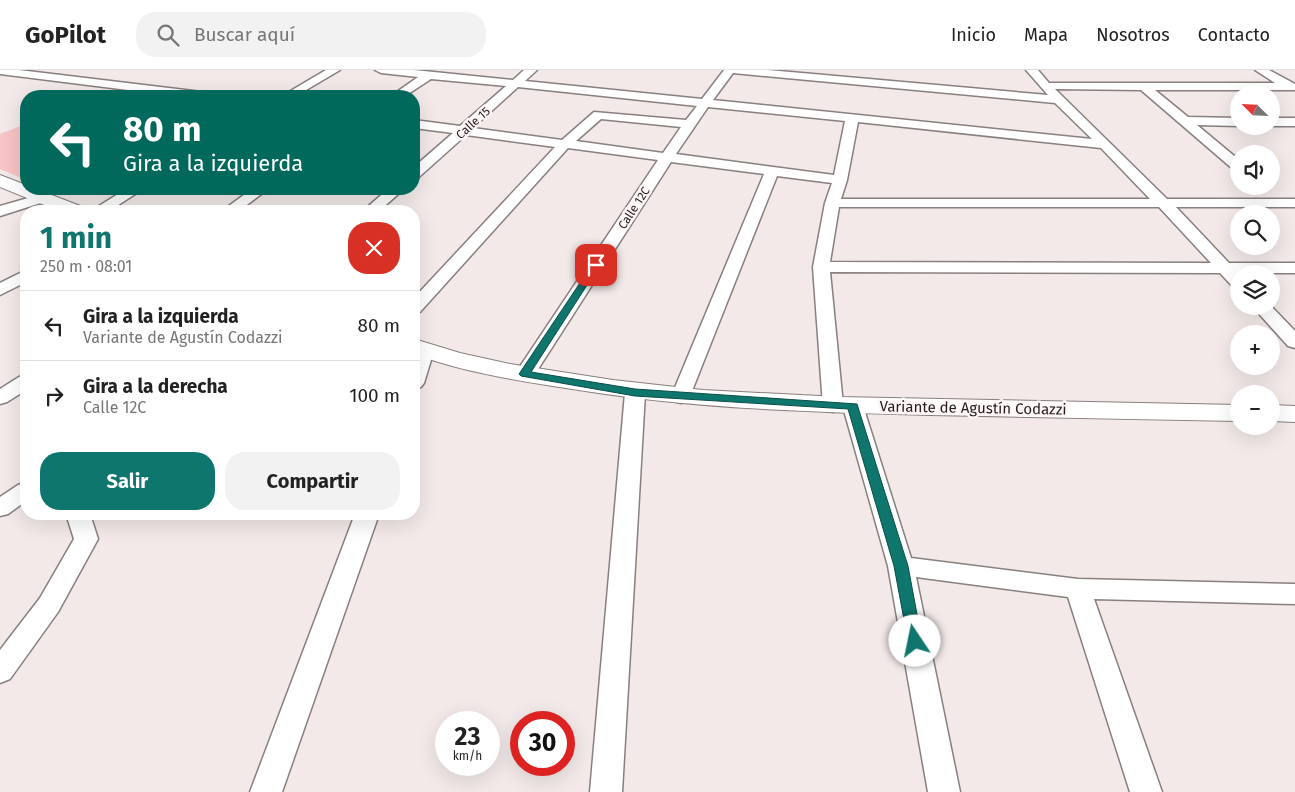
<!DOCTYPE html>
<html lang="es">
<meta charset="utf-8">
<style>
:root{--surface:#fff;--page:#f2f2f2;--text:#222;--muted:#767676;--line:#e0e0e0;--accent:#0f766e}
body{margin:0;font-family:"Fira Sans",sans-serif;background:var(--page);color:var(--text);height:100vh;display:flex;flex-direction:column;font-size:19px;white-space:nowrap}
*{box-sizing:border-box;margin:0}
p{font-size:16px;color:var(--muted)}
.icon{flex:none;width:28px;height:28px;fill:none;stroke:currentColor;stroke-width:2;stroke-linecap:round;stroke-linejoin:round}
.map{position:relative;flex:1;overflow:hidden}
.sheet{position:absolute;left:20px;top:135px;width:400px;height:315px;display:flex;flex-direction:column;background:var(--surface);border-radius:20px;box-shadow:0 5px 20px #0002}
.sheet>*{flex:none}
.hud{position:absolute;left:20px;top:20px;width:400px;height:105px;border-radius:20px;box-shadow:0 5px 20px #0002;background:#00695c;color:#fff;overflow:hidden}
.needle{width:32px;rotate:294deg}
.fabs{position:absolute;left:1230px;top:15px;display:grid;gap:10px}
.fabs a{display:grid;place-items:center;width:50px;height:50px;border-radius:50%;background:var(--surface);box-shadow:0 5px 20px #0002;font-size:25px}
.speed{position:absolute;left:435px;top:641px;display:flex;gap:10px;font-size:25px;font-weight:700;text-align:center}
.speed>*{display:grid;place-content:center;width:65px;height:65px;border-radius:50%;background:var(--surface);box-shadow:0 5px 20px #0002;line-height:1}
.speed small{font-size:12px;font-weight:400}
.speed .limit{border:8px solid #d22;background:#fff;color:#111}
.pin{position:absolute;display:grid;place-items:center;width:42px;height:42px;color:#fff;margin:-21px;border-radius:10px;box-shadow:0 2px 8px #0006}
.me{position:absolute;width:55px;margin:-28px;rotate:349deg;stroke-linejoin:round;filter:drop-shadow(0 0 4px #0008)}
.turn{display:flex;align-items:center;gap:18px;height:105px;padding:0 20px;font-size:22px}
.turn .icon{width:65px;height:65px;stroke-width:2.5}
.turn b{display:block;font-size:35px;line-height:42px}
.round{display:grid;place-items:center;flex:none;width:52px;height:52px;border-radius:20px;background:var(--page)}
.head{display:flex;align-items:center;justify-content:space-between;height:85px;padding:0 20px}
h1{font-size:30px;font-weight:700;line-height:38px;color:var(--accent)}
.cta{display:flex;gap:10px;margin-top:auto;padding:10px 20px}
.cta a{flex:1;height:58px;border-radius:20px;background:var(--accent);color:#fff;font-size:20px;font-weight:700;line-height:58px;text-align:center}
.cta a+a{background:var(--page);color:var(--text)}
ul{padding:0;list-style:none}
li{display:flex;align-items:center;gap:15px;height:70px;padding:0 20px;border-top:1px solid var(--line)}
li div{flex:1}
li b{display:block;font-size:19px}
li em{font-style:normal}
header{display:flex;align-items:center;gap:30px;box-sizing:border-box;height:70px;padding:0 25px;background:var(--surface);border-bottom:1px solid var(--line)}
header strong{font-size:24px}
nav{display:flex;gap:28px;margin-inline-start:auto;font-size:18px}
.search{width:350px;height:45px;background:var(--page);display:flex;align-items:center;gap:12px;box-sizing:border-box;padding:0 18px;border-radius:20px;color:var(--muted);font-size:19px}
.map>svg:first-child{display:block}
</style>
<header>
<strong>GoPilot</strong>
<div class="search"><svg class="icon" aria-label="search" viewBox="0 0 24 24"><circle cx="10" cy="10" r="6"/><path d="M15 15l6 6"/></svg>Buscar aquí</div>
<nav><a>Inicio</a><a>Mapa</a><a>Nosotros</a><a>Contacto</a></nav>
</header>
<div class="map">
<svg width="1295" height="722" viewBox="0 0 1295 722">
<rect width="100%" height="100%" fill="#f3e9e9"/>
<path fill="#f7c3c5" d="M 26,54 L 26,110 L 0,99 L 0,64 Z"/>
<g fill="none" stroke-linecap="round" stroke-linejoin="round">
<g stroke="#887f7f" stroke-width="3">
<path id="minor" d="M 0,0 L 19,0 L 202,22 L 208,26 L 176,26 L 0,4 Z
M 326,0 L 340,0 L 296,26 L 282,26 Z
M 375,0 L 414,0 L 513,10 L 524,0 L 537,0 L 525,11 L 702,29 L 724,0 L 768,0 L 1048,25 L 1026,0 L 1038,0 L 1049,13 L 1275,13 L 1255,0 L 1269,0 L 1295,14 L 1295,20 L 1155,20 L 1188,47 L 1239,48 L 1239,56 L 1197,55 L 1239,90 L 1239,101 L 1234,100 L 1141,20 L 1055,19 L 1167,129 L 1295,129 L 1295,137 L 1176,137 L 1229,193 L 1295,193 L 1295,203 L 1239,203 L 1239,218 L 1233,217 L 1220,203 L 830,202 L 843,335 L 846,332 L 853,330 L 860,332 L 863,336 L 911,488 L 1078,509 L 1295,514 L 1295,534 L 1094,529 L 1162,722 L 1130,722 L 1068,527 L 916,507 L 960,722 L 928,722 L 888,496 L 843,337 L 840,340 L 833,342 L 826,340 L 823,336 L 813,197 L 825,133 L 832,113 L 777,106 L 688,331 L 681,333 L 674,331 L 671,327 L 764,104 L 671,92 L 535,304 L 532,308 L 518,308 L 515,304 L 658,90 L 568,78 L 420,242 L 414,243 L 414,228 L 555,77 L 466,65 L 419,107 L 414,108 L 414,97 L 453,63 L 414,58 L 414,50 L 460,56 L 506,16 L 431,9 L 405,26 L 391,26 L 418,7 L 381,3 ZM 733,3 L 1055,33 L 1092,69 L 713,30 ZM 518,17 L 697,36 L 686,50 L 594,42 L 562,70 L 473,58 ZM 708,37 L 845,51 L 834,105 L 676,84 ZM 601,49 L 681,57 L 663,83 L 576,71 ZM 858,52 L 1101,78 L 1150,129 L 841,129 L 847,110 ZM 839,137 L 1159,137 L 1211,193 L 830,192 Z
M 1271,48 L 1295,48 L 1295,56 L 1271,56 Z
M 126,119 L 143,119 L 109,141 L 91,141 Z
M 252,119 L 268,119 L 239,141 L 222,141 Z
M 388,119 L 404,119 L 379,141 L 363,141 Z
M 42,124 L 47,125 L 49,128 L 47,131 L 0,146 L 0,136 Z
M 26,200 L 26,212 L 0,225 L 0,213 Z
M 1252,236 L 1271,236 L 1295,261 L 1295,278 L 1288,276 Z
M 425,274 L 432,276 L 434,280 L 424,313 L 421,317 L 414,319 L 414,285 L 418,276 Z
M 26,305 L 26,320 L 7,332 L 0,334 L 0,319 L 19,307 Z
M 635,317 L 642,319 L 645,323 L 622,722 L 590,722 L 625,323 L 628,319 Z
M 26,412 L 26,431 L 8,444 L 0,446 L 0,427 L 18,415 Z
M 66,444 L 90,444 L 98,469 L 58,542 L 10,609 L 0,613 L 0,580 L 40,528 L 74,469 Z
M 355,444 L 379,444 L 282,722 L 250,722 Z"/>
</g>
<g stroke="#887f7f" stroke-width="2">
<path id="primary" d="M 0,105 L 26,115 L 26,119 L 36,119 L 83,137 L 86,141 L 59,141 L 0,117 Z
M 414,269 L 460,283 L 510,294 L 613,310 L 703,320 L 839,327 L 1239,335 L 1239,351 C 1136,349 1033,347 930,345 C 814,342 699,339 585,321 C 527,312 469,304 414,284 Z
M 1271,335 L 1295,336 L 1295,352 L 1271,351 Z"/>
</g>
<use href="#minor" fill="#fff" fill-rule="evenodd"/>
<use href="#primary" fill="#fff" fill-rule="evenodd"/>
</g>
<path fill="#0f766e" stroke="#0a4d48" d="M 596,192 L 600,195 L 531,302 L 635,319 L 857,334 L 908,496 L 922,571 L 920,575 L 910,575 L 908,571 L 894,496 L 848,339 L 635,326 L 521,306 L 519,304 L 592,195 Z"/>
<g text-anchor="middle" dominant-baseline="central" stroke-width="5" stroke-linejoin="round" paint-order="stroke">
<g font-size="12" fill="#211e1e" stroke="#fff7f7">
<text transform="translate(473 53) rotate(-42)">Calle 15</text>
<text transform="translate(634 138) rotate(-57)">Calle 12C</text>
</g>
<g font-size="15" fill="#211e1e" stroke="#fff7f7">
<text transform="translate(973 338) rotate(1)">Variante de Agustín Codazzi</text>
</g>
</g>
</svg>
<div class="fabs">
<a><svg class="needle" viewBox="-14 -14 28 28"><path d="M0-13l5 13h-10z" fill="#e53935"/><path d="M0 13l5-13h-10z" fill="#767676"/></svg></a>
<a><svg class="icon" aria-label="sound" viewBox="0 0 24 24"><path d="M4 9h4l5-4v14l-5-4H4zM17 9q2 3 0 6"/></svg></a>
<a><svg class="icon" aria-label="search" viewBox="0 0 24 24"><circle cx="10" cy="10" r="6"/><path d="M15 15l6 6"/></svg></a>
<a><svg class="icon" aria-label="layers" viewBox="0 0 24 24"><path d="M12 4l9 5-9 5-9-5zM3 14l9 5 9-5"/></svg></a>
<a>+</a>
<a>−</a>
</div>
<div class="speed"><div>23<small>km/h</small></div><div class="limit">30</div></div>
<div class="pin" style="left:596px;top:195px;background:#d93025"><svg class="icon" aria-label="arrive" viewBox="0 0 24 24"><path d="M6 21V4h12l-3 4 3 4H6"/></svg></div>
<svg class="me" style="left:915px;top:571px" viewBox="-20 -20 40 40"><circle r="19" fill="#fff"/><path d="M0-13L10 11 0 6-10 11z" fill="#0f766e"/></svg>
<div class="hud">
<div class="turn"><svg class="icon" aria-label="left" viewBox="0 0 24 24"><path d="M17 20v-9H6M10 6l-5 5 5 5"/></svg><div><b>80 m</b>Gira a la izquierda</div></div>
</div>
<section class="sheet">
<div class="head"><div><h1>1 min</h1><p>250 m · 08:01</p></div><a class="round" style="background:#d93025;color:#fff"><svg class="icon" aria-label="close" viewBox="0 0 24 24"><path d="M6 6l12 12M18 6L6 18"/></svg></a></div>
<ul>
<li><svg class="icon" aria-label="left" viewBox="0 0 24 24"><path d="M17 20v-9H6M10 6l-5 5 5 5"/></svg><div><b>Gira a la izquierda</b><p>Variante de Agustín Codazzi</p></div><em>80 m</em></li>
<li><svg class="icon" aria-label="right" viewBox="0 0 24 24"><path d="M7 20v-9h11M14 6l5 5-5 5"/></svg><div><b>Gira a la derecha</b><p>Calle 12C</p></div><em>100 m</em></li>
</ul>
<div class="cta"><a>Salir</a><a>Compartir</a></div>
</section>
</div>
